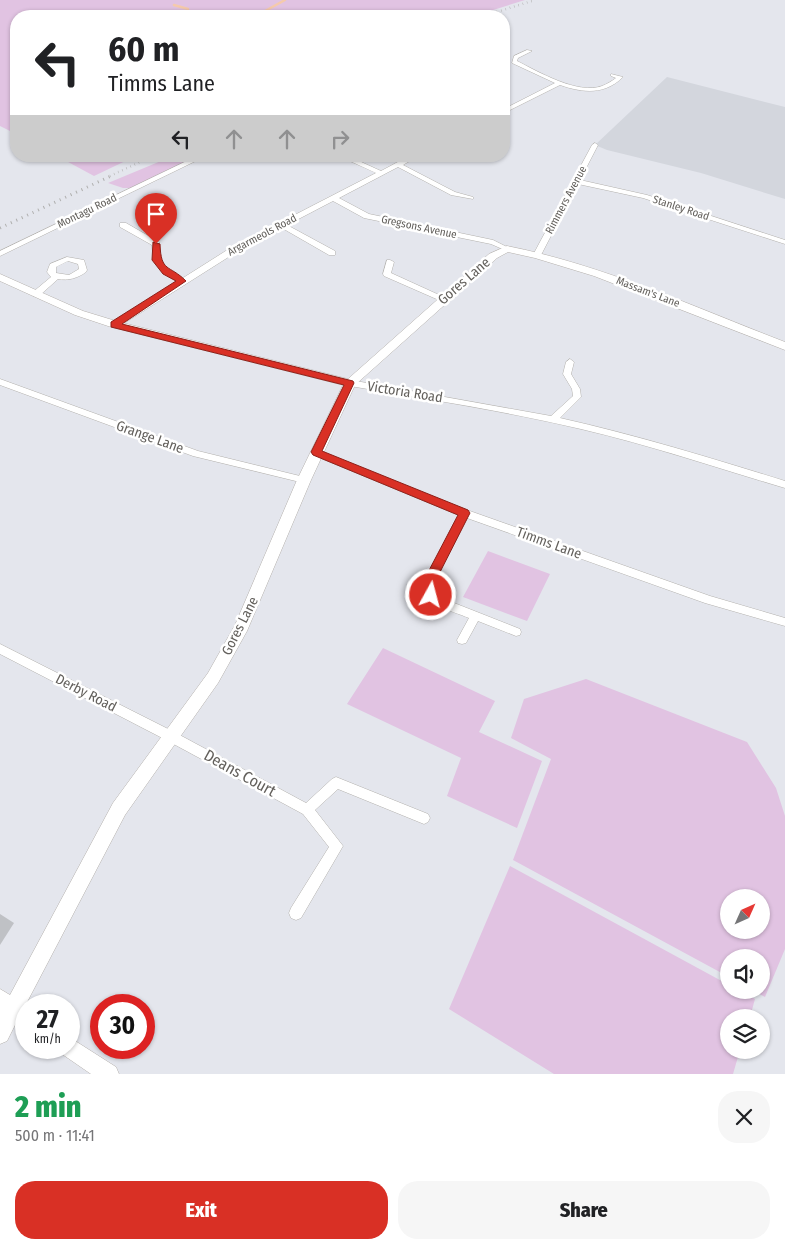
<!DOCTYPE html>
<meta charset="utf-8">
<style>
:root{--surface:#fff;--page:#f6f6f6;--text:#202124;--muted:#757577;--accent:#d93025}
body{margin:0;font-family:"Fira Sans Condensed",sans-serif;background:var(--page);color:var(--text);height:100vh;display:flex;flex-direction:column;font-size:19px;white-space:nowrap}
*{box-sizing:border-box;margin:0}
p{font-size:16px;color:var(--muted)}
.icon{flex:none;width:28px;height:28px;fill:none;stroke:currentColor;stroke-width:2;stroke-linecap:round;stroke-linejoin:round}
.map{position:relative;height:1074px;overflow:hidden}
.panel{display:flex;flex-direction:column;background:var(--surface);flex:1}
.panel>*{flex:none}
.hud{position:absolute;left:10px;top:10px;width:500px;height:152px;border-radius:20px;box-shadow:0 1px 4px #0004;background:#fff;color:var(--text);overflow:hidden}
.needle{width:32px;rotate:45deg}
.controls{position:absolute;left:720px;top:889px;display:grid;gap:10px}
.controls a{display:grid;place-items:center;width:50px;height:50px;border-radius:50%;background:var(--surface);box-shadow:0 1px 4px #0004;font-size:25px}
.speed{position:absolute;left:15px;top:994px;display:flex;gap:10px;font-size:25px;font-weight:700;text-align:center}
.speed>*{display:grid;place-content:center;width:65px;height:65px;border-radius:50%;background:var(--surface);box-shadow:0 1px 4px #0004;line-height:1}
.speed small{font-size:12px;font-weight:400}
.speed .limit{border:8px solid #d22;background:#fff;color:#111}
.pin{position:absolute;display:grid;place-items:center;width:42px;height:42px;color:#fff;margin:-51px -21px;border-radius:50% 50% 50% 0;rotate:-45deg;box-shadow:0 0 5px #0007}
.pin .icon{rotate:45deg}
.me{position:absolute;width:55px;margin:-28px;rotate:7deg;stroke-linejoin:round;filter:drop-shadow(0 0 4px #0008)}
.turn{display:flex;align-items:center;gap:18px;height:105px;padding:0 15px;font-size:22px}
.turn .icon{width:65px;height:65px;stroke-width:2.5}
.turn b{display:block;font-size:35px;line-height:42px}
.lanes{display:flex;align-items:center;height:48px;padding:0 15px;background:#0003;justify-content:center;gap:25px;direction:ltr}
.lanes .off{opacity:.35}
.round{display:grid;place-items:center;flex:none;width:52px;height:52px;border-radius:20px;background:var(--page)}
.summary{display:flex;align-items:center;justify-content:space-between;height:85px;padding:0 15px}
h1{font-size:30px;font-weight:800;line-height:38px;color:#1e9e55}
.action{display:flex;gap:10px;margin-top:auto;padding:10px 15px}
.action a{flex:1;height:58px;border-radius:20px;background:var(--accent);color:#fff;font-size:20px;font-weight:800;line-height:58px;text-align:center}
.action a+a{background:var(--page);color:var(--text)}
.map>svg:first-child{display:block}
</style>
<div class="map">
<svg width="785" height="1074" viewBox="0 0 785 1074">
<rect width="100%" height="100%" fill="#e4e6ed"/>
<path fill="#d3d6dd" d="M 667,77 L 785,107 L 785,199 L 701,173 L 607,150 L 595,145 Z"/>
<path fill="#e1c3e2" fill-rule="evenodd" d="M 0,0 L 525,0 L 474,16 L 16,16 L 16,134 L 0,126 Z
M 57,156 L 136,156 L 94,176 Z
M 173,156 L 203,156 L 131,188 L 123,188 L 108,183 Z
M 488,551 L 550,574 L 527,621 L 463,597 Z
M 383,648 L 495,701 L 479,732 L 542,761 L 517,828 L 447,796 L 461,758 L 347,704 Z
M 586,679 L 747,742 L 776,788 L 785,816 L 785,949 L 765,997 L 752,990 L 761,990 L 761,958 L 729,958 L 729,977 L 513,860 L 551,759 L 511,738 L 524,699 ZM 729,898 L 761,898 L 761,930 L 729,930 Z
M 510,866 L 729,985 L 729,990 L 739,990 L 755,999 L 750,1017 L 729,1018 L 729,1050 L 740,1050 L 733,1074 L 554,1074 L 449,1009 Z"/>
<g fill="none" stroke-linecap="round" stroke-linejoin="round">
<path stroke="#f5caac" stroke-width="2.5" d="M 174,5 L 188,9
M 95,16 L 97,12
M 256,16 L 285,0"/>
</g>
<path fill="#bfc1c5" d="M 0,914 L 14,923 L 0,945 Z"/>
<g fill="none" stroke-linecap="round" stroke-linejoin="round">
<g stroke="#b3b1ad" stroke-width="1">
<path id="street" d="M 527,50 L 532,51 L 518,58 L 517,61 C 539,72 578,95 602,86 C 607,84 612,81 616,78 L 611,76 L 611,74 L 623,77 C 605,95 583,93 560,85 L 504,113 L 504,109 L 555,83 L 512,63 L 514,56 Z
M 595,143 L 598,145 L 580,180 L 647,195 L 785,240 L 785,244 L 643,198 L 578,184 L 541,255 L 540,257 L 534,257 L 533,255 L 592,145 Z
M 197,156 L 206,156 L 0,256 L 0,251 Z
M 339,156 L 348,156 L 381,171 L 409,156 L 418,156 L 403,165 L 455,192 L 473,197 L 473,199 L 451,195 L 398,167 L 339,198 L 369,214 L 493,240 L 511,249 L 507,251 L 491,244 L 364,218 L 333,201 L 287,225 L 335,251 L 335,255 L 329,255 L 282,228 L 238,251 L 118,327 L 112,327 L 112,323 L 178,282 C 160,271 153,267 152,245 L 120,227 L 120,223 L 126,223 L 159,242 L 161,258 L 164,266 L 183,278 L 232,247 L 277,225 L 277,222 L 281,222 L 376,173 Z
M 67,257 L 84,260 L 87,270 L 86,272 C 78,278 68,281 58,279 L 39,296 L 33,296 L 33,292 L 51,277 L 47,272 L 50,264 ZM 68,261 L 78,264 L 79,269 L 69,275 L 56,273 L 56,267 Z
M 387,260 L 390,260 L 394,262 L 391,273 L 448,299 L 444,301 L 441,301 L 384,276 L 383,274 Z
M 570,359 L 574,362 L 571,374 L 580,389 L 581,397 L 560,418 C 636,435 711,458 785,481 L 785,488 C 717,468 650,445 581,429 C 505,411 427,399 350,386 L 346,383 L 350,380 L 551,416 L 573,396 L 572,389 L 563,374 L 566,362 Z
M 0,379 L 198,451 L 304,477 L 309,480 L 304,483 L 193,456 L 0,385 Z
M 316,450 L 467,510 L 710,596 L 785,618 L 785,626 L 705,603 L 467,518 L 436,578 L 436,591 L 444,599 L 520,629 L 521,632 L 520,635 L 516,636 L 478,621 L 466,643 L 462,644 L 458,643 L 457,640 L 469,618 C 450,610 420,604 426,578 L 458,515 L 313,455 L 311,453 L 313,451 Z
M 0,644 L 176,733 L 306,803 L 332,779 L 336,777 L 428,814 L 430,818 L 428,822 L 424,824 L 338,789 L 315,810 L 343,846 L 301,918 L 296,920 L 291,918 L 289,913 L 291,908 L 329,847 L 303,814 L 168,741 L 0,654 Z"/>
</g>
<g stroke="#b4b0ac" stroke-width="1">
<path id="secondary" d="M 507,246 C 603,265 694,307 785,342 L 785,350 L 594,276 L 535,258 L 508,252 L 497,258 L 355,385 L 311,480 L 247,631 L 218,683 L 125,815 L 25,1006 L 26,1028 L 16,1023 L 7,1041 L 0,1044 L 0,989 L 10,995 L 113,803 L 208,673 L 235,625 L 297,480 L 343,385 L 111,327 L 75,315 L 0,281 L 0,274 L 83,311 L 119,322 L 348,379 L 489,254 Z
M 69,1037 L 116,1067 L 119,1074 L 91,1074 L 62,1054 L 59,1048 L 69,1048 Z"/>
</g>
<use href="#street" fill="#fff" fill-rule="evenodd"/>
<use href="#secondary" fill="#fff" fill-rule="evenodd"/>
<path stroke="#afafae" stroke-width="2.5" stroke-dasharray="0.5 4" stroke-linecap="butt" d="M 484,16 L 535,0
M 110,176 L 153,156"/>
<path stroke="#afafae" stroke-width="3" stroke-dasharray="1 5" stroke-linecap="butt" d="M 0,228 L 113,175"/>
</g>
<path fill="#d93025" stroke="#8d1f18" d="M 153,242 L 160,244 C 161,273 169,264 186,281 L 122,324 L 353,381 L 354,383 L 322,451 L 468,510 L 470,513 L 437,578 L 435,598 L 427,598 L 423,587 L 425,578 L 458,515 L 313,455 L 311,452 L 344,385 L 111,327 L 111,322 L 176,281 L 163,274 L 152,260 Z"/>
<g text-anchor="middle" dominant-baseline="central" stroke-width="5" stroke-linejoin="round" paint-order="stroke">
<g font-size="11" fill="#63605c" stroke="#fff">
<text transform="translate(566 200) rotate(-62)">Rimmers Avenue</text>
<text transform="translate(681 208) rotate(18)">Stanley Road</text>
<text transform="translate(87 211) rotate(-26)">Montagu Road</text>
<text transform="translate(419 227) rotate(12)">Gregsons Avenue</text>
<text transform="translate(262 235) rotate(-28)">Argarmeols Road</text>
<text transform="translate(648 292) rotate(21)">Massam's Lane</text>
</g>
<g font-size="14" fill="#63605c" stroke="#fff">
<text transform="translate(464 281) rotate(-41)">Gores Lane</text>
<text transform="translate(405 392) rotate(9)">Victoria Road</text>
<text transform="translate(150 437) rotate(20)">Grange Lane</text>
<text transform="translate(549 543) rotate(20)">Timms Lane</text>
<text transform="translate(240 626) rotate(-63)">Gores Lane</text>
<text transform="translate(86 693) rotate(27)">Derby Road</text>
</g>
<g font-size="16" fill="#63605c" stroke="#fff">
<text transform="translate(240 773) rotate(29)">Deans Court</text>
</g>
</g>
</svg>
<div class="controls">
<a><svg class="needle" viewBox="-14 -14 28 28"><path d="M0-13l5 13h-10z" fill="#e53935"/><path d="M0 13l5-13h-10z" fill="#757577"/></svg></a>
<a><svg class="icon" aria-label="sound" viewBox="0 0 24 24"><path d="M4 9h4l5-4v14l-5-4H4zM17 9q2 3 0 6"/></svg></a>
<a><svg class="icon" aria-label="layers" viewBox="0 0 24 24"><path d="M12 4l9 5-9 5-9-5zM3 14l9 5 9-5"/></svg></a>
</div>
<div class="speed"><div>27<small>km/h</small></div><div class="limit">30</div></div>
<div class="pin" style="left:156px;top:244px;background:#d93025"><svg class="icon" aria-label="arrive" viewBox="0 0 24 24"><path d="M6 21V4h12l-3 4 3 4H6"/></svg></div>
<svg class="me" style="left:431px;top:595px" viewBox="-20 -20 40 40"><circle r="17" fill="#d93025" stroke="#fff" stroke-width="3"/><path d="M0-11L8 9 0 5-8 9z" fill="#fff"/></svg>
<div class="hud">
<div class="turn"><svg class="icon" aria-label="left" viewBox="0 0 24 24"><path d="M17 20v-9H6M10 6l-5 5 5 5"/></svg><div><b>60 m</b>Timms Lane</div></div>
<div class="lanes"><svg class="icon" aria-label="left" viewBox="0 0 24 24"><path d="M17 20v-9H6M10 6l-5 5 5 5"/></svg><svg class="icon off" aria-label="ahead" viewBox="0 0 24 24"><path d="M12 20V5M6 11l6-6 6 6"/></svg><svg class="icon off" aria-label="ahead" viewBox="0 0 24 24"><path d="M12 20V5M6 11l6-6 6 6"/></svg><svg class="icon off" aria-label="right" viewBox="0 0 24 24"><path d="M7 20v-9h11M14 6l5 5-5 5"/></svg></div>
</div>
</div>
<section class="panel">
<div class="summary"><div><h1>2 min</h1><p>500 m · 11:41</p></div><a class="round"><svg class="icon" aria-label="close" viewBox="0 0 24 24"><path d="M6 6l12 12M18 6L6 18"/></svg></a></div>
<div class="action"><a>Exit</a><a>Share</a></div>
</section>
